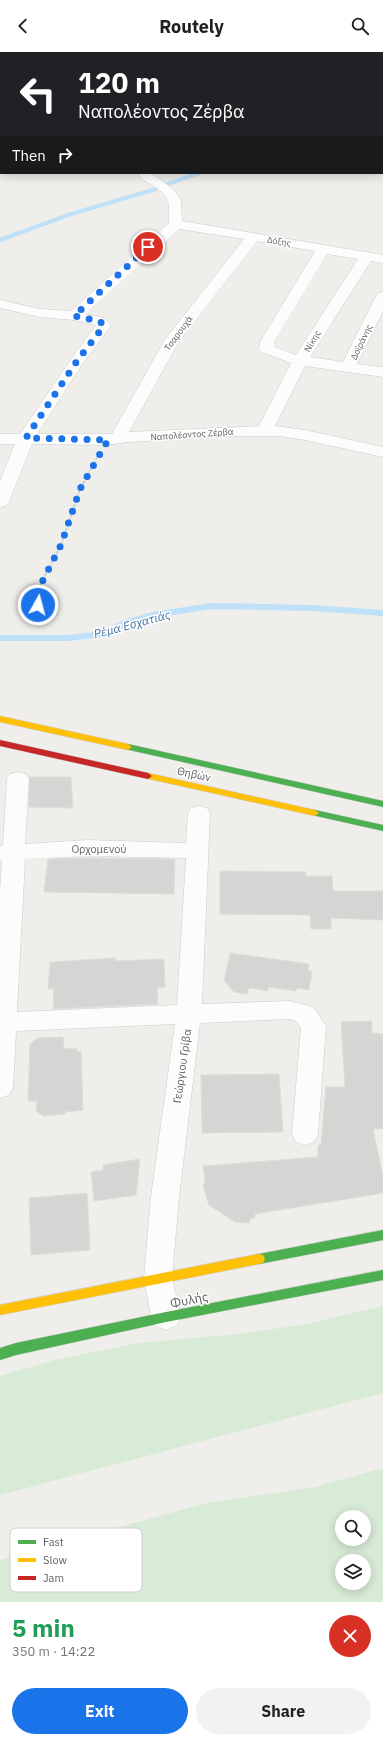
<!DOCTYPE html>
<meta charset="utf-8">
<style>
:root{--surface:#fff;--page:#f2f2f2;--text:#202124;--muted:#757577;--accent:#1a73e8}
body{margin:0;font-family:"IBM Plex Sans",sans-serif;background:var(--page);color:var(--text);height:100vh;display:flex;flex-direction:column;font-size:15px;white-space:nowrap}
*{box-sizing:border-box;margin:0}
p{font-size:13px;color:var(--muted)}
.icon{flex:none;width:22px;height:22px;fill:none;stroke:currentColor;stroke-width:2;stroke-linecap:round;stroke-linejoin:round}
.map{position:relative;height:1550px;overflow:hidden}
.sheet{display:flex;flex-direction:column;background:var(--surface);flex:1}
.sheet>*{flex:none}
.guide{position:absolute;left:0px;top:0px;width:383px;height:122px;box-shadow:0 2px 10px #0003;background:#202124;color:#fff;overflow:hidden}
.fabs{position:absolute;left:335px;top:1458px;display:grid;gap:8px}
.fabs a{display:grid;place-items:center;width:36px;height:36px;border-radius:50%;background:var(--surface);box-shadow:0 2px 10px #0003;font-size:20px}
.pin{position:absolute;display:grid;place-items:center;width:34px;height:34px;color:#fff;margin:-17px;border:2px solid #fff;border-radius:50%;box-shadow:0 1px 4px #0007}
.me{position:absolute;width:44px;margin:-22px;rotate:7deg;stroke-linejoin:round;filter:drop-shadow(0 0 3px #0008)}
.turn{display:flex;align-items:center;gap:14px;height:84px;padding:0 12px;font-size:18px}
.turn .icon{width:52px;height:52px;stroke-width:2.5}
.turn b{display:block;font-size:28px;line-height:34px}
.then{display:flex;align-items:center;height:38px;padding:0 12px;background:#0003;gap:8px;font-size:15px}
.round{display:grid;place-items:center;flex:none;width:42px;height:42px;border-radius:21px;background:var(--page)}
.overview{display:flex;align-items:center;justify-content:space-between;height:68px;padding:0 12px}
h1{font-size:24px;font-weight:700;line-height:30px;color:#1e9e55}
.cta{display:flex;gap:8px;margin-top:auto;padding:8px 12px}
.cta a{flex:1;height:46px;border-radius:24px;background:var(--accent);color:#fff;font-size:16px;font-weight:700;line-height:46px;text-align:center}
.cta a+a{background:var(--page);color:var(--text)}
header{display:flex;justify-content:space-between;align-items:center;height:52px;padding:0 12px;background:var(--surface);font-size:18px;font-weight:700}
.map>svg:first-child{display:block}
</style>
<header><svg class="icon" aria-label="back" viewBox="0 0 24 24"><path d="M15 5l-7 7 7 7"/></svg>Routely<svg class="icon" aria-label="search" viewBox="0 0 24 24"><circle cx="10" cy="10" r="6"/><path d="M15 15l6 6"/></svg></header>
<div class="map">
<svg width="383" height="1550" viewBox="0 0 383 1550">
<rect width="100%" height="100%" fill="#efeeea"/>
<path fill="#d8ebd6" fill-rule="evenodd" d="M 383,1254 L 383,1341 L 0,1443 L 0,1324 L 58,1307 L 139,1291 L 238,1282 L 307,1272 Z
M 383,1416 L 383,1550 L 0,1550 L 0,1508 L 207,1451 L 315,1435 ZM 342,1465 L 364,1465 L 364,1487 L 342,1487 ZM 342,1509 L 364,1509 L 364,1531 L 342,1531 Z"/>
<g fill="none" stroke-linecap="round" stroke-linejoin="round">
<path stroke="#bfe0f9" stroke-width="4" d="M 165,133 L 199,121
M 0,188 L 68,163 L 156,137"/>
<path stroke="#bfe0f9" stroke-width="6" d="M 0,586 L 68,586 L 102,582 L 125,571 L 153,563 L 212,554 L 313,556 L 383,561"/>
</g>
<path fill="#d6d5d3" stroke="#deddd9" d="M 29,725 L 71,725 L 73,756 L 29,755 Z
M 88,806 L 175,807 L 174,842 L 44,840 L 48,807 Z
M 220,819 L 306,820 L 306,824 L 332,824 L 333,839 L 383,839 L 383,868 L 331,866 L 331,877 L 311,877 L 310,863 L 220,862 Z
M 230,901 L 309,912 L 308,919 L 312,920 L 309,938 L 297,936 L 296,939 L 268,935 L 268,939 L 249,936 L 247,942 L 234,940 L 224,929 Z
M 115,906 L 115,909 L 164,907 L 165,935 L 157,936 L 158,952 L 53,957 L 54,937 L 48,937 L 50,910 Z
M 372,969 L 372,981 L 383,982 L 383,1077 L 373,1077 L 383,1124 L 383,1141 L 255,1162 L 255,1166 L 251,1167 L 249,1171 L 235,1170 L 209,1153 L 203,1134 L 205,1128 L 203,1114 L 318,1105 L 318,1093 L 321,1093 L 326,1035 L 345,1035 L 341,970 Z
M 63,985 L 64,997 L 77,996 L 76,1000 L 81,999 L 83,1058 L 65,1060 L 65,1062 L 43,1064 L 36,1059 L 37,1049 L 28,1049 L 30,992 L 38,986 Z
M 279,1022 L 283,1080 L 202,1081 L 201,1023 Z
M 140,1107 L 136,1143 L 94,1149 L 91,1120 L 103,1118 L 103,1113 Z
M 87,1141 L 90,1198 L 31,1203 L 29,1146 Z"/>
<g fill="none" stroke-linecap="round" stroke-linejoin="round">
<g stroke="#cbcccc" stroke-width="1">
<path id="street" d="M 169,0 L 188,0 L 188,1 L 169,1 Z
M 282,0 L 297,0 L 297,1 L 282,1 Z
M 373,0 L 383,0 L 383,4 L 382,1 Z
M 0,5 L 1,5 L 1,11 L 0,11 Z
M 382,17 L 383,17 L 383,23 L 382,23 Z
M 382,38 L 383,38 L 383,44 L 382,44 Z
M 0,47 L 1,47 L 1,53 L 0,53 Z
M 139,121 L 151,121 L 173,137 L 181,148 L 182,169 L 383,203 L 383,211 L 371,209 L 310,305 L 343,310 L 376,244 L 378,241 L 383,240 L 383,259 L 357,312 L 383,315 L 383,325 L 305,314 L 275,374 L 305,378 L 383,395 L 383,405 L 305,388 L 279,384 L 238,384 L 127,390 L 108,393 L 32,392 L 9,450 L 6,454 L 0,455 L 0,429 L 15,392 L 0,392 L 0,382 L 20,382 L 72,306 L 96,273 L 74,268 L 40,265 L 0,256 L 0,248 L 40,257 L 71,259 L 169,171 C 168,166 170,161 169,155 C 169,140 152,133 141,127 ZM 179,177 L 244,187 L 164,289 L 112,382 L 37,382 L 83,311 L 110,275 L 110,272 L 104,266 L 85,262 ZM 257,189 L 315,199 L 260,290 L 259,297 L 262,300 L 291,311 L 259,374 L 129,380 L 178,291 ZM 327,202 L 358,207 L 296,303 L 275,295 L 274,290 Z
M 18,720 L 26,722 L 29,727 L 25,792 L 88,788 L 186,791 L 188,761 L 191,756 L 199,754 L 207,756 L 210,761 L 202,952 L 289,949 L 313,955 L 326,974 L 318,1082 L 314,1090 L 305,1093 L 296,1090 L 292,1082 L 301,976 L 296,969 L 289,967 L 200,971 L 179,1145 L 172,1226 L 181,1265 L 176,1274 L 166,1278 L 156,1274 L 151,1265 L 144,1226 L 151,1145 L 175,972 L 16,979 L 13,1036 L 9,1043 L 0,1046 L 0,839 L 2,809 L 0,808 L 0,794 L 3,793 L 7,727 L 10,722 ZM 88,804 L 186,806 L 177,953 L 17,960 L 25,807 Z"/>
</g>
<g stroke="#cacacb" stroke-width="1">
<path id="fast" d="M 128,692 L 383,749 L 383,755 L 125,697 L 124,695 L 125,693 Z
M 315,758 L 383,773 L 383,779 L 312,763 L 311,761 L 312,759 Z
M 383,1178 L 383,1188 L 259,1212 L 255,1211 L 253,1207 L 255,1203 L 259,1202 Z
M 383,1218 L 383,1228 L 166,1270 L 16,1303 L 0,1308 L 0,1296 L 16,1291 L 166,1260 Z"/>
</g>
<g stroke="#cacacb" stroke-width="1">
<path id="slow" d="M 382,31 L 383,31 L 383,33 L 382,33 Z
M 0,104 L 1,104 L 1,108 L 0,108 Z
M 0,664 L 128,692 L 132,695 L 128,698 L 0,670 Z
M 148,721 L 315,758 L 319,761 L 315,764 L 145,726 L 144,724 L 145,722 Z
M 259,1202 L 263,1203 L 265,1207 L 263,1211 L 259,1212 L 0,1263 L 0,1253 Z"/>
</g>
<g stroke="#cacacb" stroke-width="1">
<path id="jam" d="M 0,688 L 148,721 L 152,724 L 148,727 L 0,694 Z"/>
</g>
<path stroke="#cacfcc" stroke-width="1.5" stroke-dasharray="2 1" stroke-linecap="butt" d="M 87,424 L 98,404"/>
<path stroke="#cacfcc" stroke-width="2" stroke-dasharray="3.5 1.5" stroke-linecap="butt" d="M 38,553 L 41,531 L 61,493 L 80,437 L 88,423"/>
<use href="#street" fill="#fdfcfc" fill-rule="evenodd"/>
<use href="#fast" fill="#4caf50" fill-rule="evenodd"/>
<use href="#slow" fill="#ffc107" fill-rule="evenodd"/>
<use href="#jam" fill="#c62828" fill-rule="evenodd"/>
</g>
<g fill="none" stroke-linecap="round" stroke-linejoin="round">
<path stroke="#1a73e8" stroke-width="7" stroke-dasharray="0 12.6" d="M 38,553 L 41,532 L 61,493 L 80,437 L 108,388 L 26,386 L 77,309 L 103,275 L 103,272 L 99,269 L 74,264 L 148,195"/>
</g>
<g text-anchor="middle" dominant-baseline="central" stroke-width="3" stroke-linejoin="round" paint-order="stroke">
<g font-size="9" fill="#5f6368" stroke="#fff">
<text transform="translate(279 189) rotate(9)">Δόξης</text>
<text transform="translate(178 281) rotate(-54)">Τσαρουχά</text>
<text transform="translate(312 289) rotate(-60)">Νίκης</text>
<text transform="translate(361 290) rotate(-64)">Δοϊράνης</text>
<text transform="translate(192 382) rotate(-4)">Ναπολέοντος Ζέρβα</text>
</g>
<g font-size="11" fill="#5f6368" stroke="#fff">
<text transform="translate(194 722) rotate(12)">Θηβών</text>
<text x="99" y="797">Ορχομενού</text>
<text transform="translate(182 1014) rotate(-82)">Γεώργιου Γρίβα</text>
</g>
<g font-size="12" font-style="italic" fill="#4174aa" stroke="#fff">
<text transform="translate(132 572) rotate(-15)">Ρέμα Εσχατιάς</text>
</g>
<g font-size="13" fill="#5f6368" stroke="#fff">
<text transform="translate(189 1248) rotate(-11)">Φυλής</text>
</g>
</g>
<rect x="10" y="1476" width="132" height="64" rx="6" fill="#fff" stroke="#cfd0d2" stroke-width="1"/>
<rect x="18" y="1488" width="18" height="4" fill="#4caf50"/>
<rect x="18" y="1506" width="18" height="4" fill="#ffc107"/>
<rect x="18" y="1524" width="18" height="4" fill="#c62828"/>
<g font-size="11" fill="#5f6368">
<text x="43" y="1494">Fast</text>
<text x="43" y="1512">Slow</text>
<text x="43" y="1530">Jam</text>
</g>
</svg>
<div class="fabs">
<a><svg class="icon" aria-label="search" viewBox="0 0 24 24"><circle cx="10" cy="10" r="6"/><path d="M15 15l6 6"/></svg></a>
<a><svg class="icon" aria-label="layers" viewBox="0 0 24 24"><path d="M12 4l9 5-9 5-9-5zM3 14l9 5 9-5"/></svg></a>
</div>
<div class="pin" style="left:148px;top:195px;background:#d93025"><svg class="icon" aria-label="arrive" viewBox="0 0 24 24"><path d="M6 21V4h12l-3 4 3 4H6"/></svg></div>
<svg class="me" style="left:38px;top:553px" viewBox="-20 -20 40 40"><circle r="17" fill="#1a73e8" stroke="#fff" stroke-width="3"/><path d="M0-11L8 9 0 5-8 9z" fill="#fff"/></svg>
<div class="guide">
<div class="turn"><svg class="icon" aria-label="left" viewBox="0 0 24 24"><path d="M17 20v-9H6M10 6l-5 5 5 5"/></svg><div><b>120 m</b>Ναπολέοντος Ζέρβα</div></div>
<div class="then">Then<svg class="icon" aria-label="right" viewBox="0 0 24 24"><path d="M7 20v-9h11M14 6l5 5-5 5"/></svg></div>
</div>
</div>
<section class="sheet">
<div class="overview"><div><h1>5 min</h1><p>350 m · 14:22</p></div><a class="round" style="background:#d93025;color:#fff"><svg class="icon" aria-label="close" viewBox="0 0 24 24"><path d="M6 6l12 12M18 6L6 18"/></svg></a></div>
<div class="cta"><a>Exit</a><a>Share</a></div>
</section>
